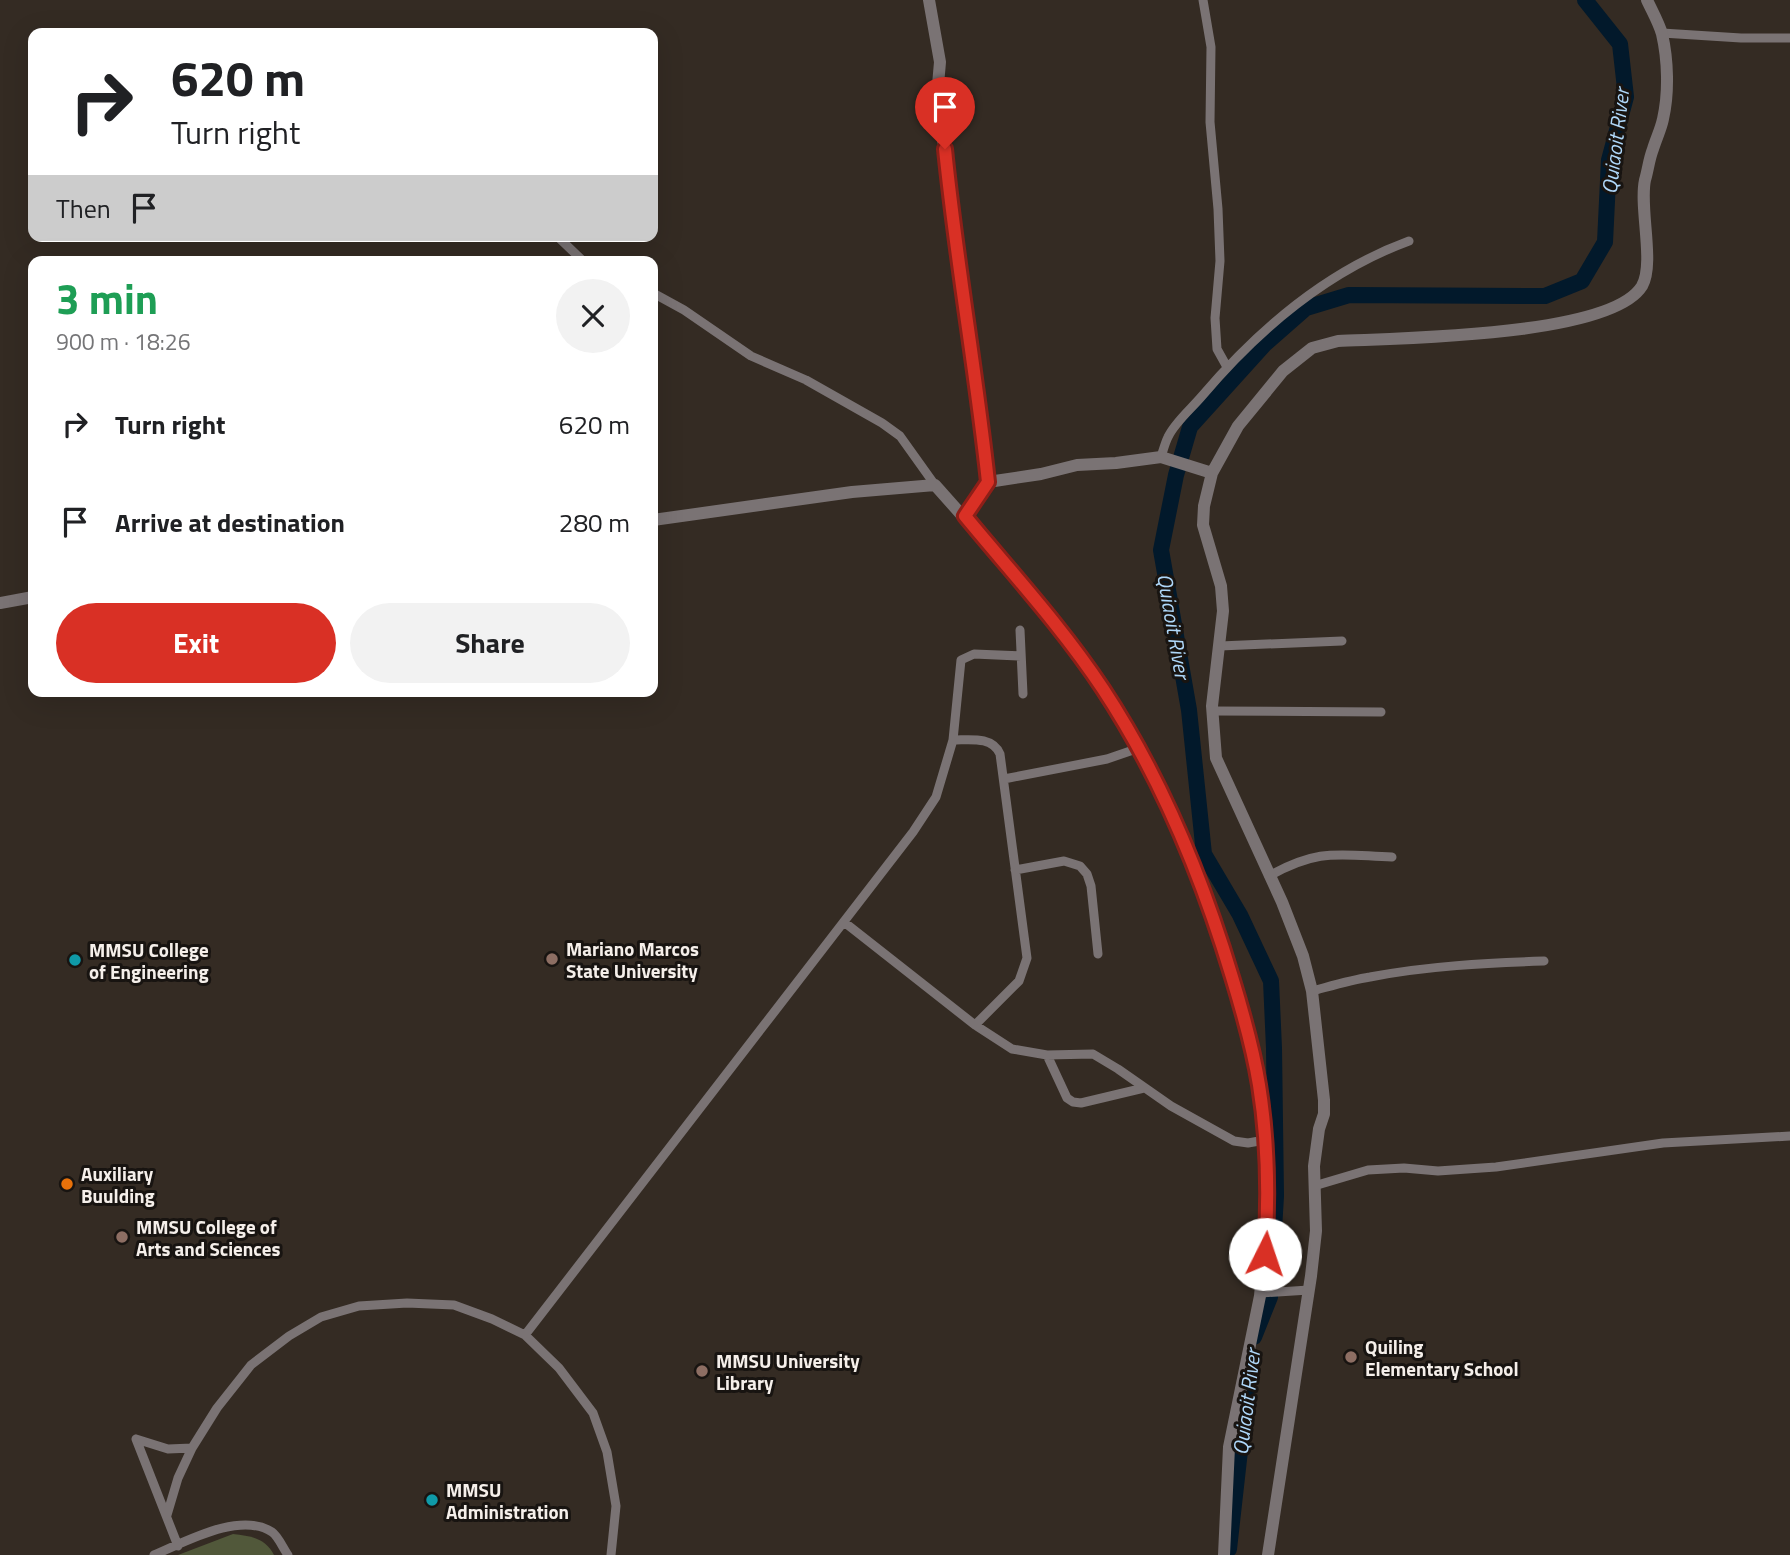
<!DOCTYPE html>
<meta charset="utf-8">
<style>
:root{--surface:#fff;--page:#f2f2f2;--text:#202124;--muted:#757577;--accent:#d93025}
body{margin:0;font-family:"Titillium Web",sans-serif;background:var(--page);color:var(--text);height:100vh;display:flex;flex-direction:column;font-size:26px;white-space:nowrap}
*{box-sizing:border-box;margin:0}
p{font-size:23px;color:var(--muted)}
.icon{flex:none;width:38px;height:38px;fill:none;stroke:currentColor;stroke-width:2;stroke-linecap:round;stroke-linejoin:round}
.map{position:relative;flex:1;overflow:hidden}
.sheet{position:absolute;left:28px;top:256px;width:630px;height:441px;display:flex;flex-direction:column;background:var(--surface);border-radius:14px;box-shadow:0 7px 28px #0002}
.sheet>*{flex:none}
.hud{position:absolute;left:28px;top:28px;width:630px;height:214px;border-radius:14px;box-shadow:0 7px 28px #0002;background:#fff;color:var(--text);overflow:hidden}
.pin{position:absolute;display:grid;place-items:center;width:60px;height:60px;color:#fff;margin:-72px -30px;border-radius:50% 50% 50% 0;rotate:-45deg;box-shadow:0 0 7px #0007}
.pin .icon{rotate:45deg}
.me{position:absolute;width:77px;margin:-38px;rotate:4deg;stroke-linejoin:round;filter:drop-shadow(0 0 5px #0008)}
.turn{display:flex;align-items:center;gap:24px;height:147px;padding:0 28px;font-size:32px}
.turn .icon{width:91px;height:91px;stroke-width:2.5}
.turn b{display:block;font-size:49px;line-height:60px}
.then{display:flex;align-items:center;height:66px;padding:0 28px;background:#0003;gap:14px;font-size:26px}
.round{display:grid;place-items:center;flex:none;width:74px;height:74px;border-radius:37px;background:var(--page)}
.summary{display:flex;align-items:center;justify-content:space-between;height:119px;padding:0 28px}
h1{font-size:42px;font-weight:700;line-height:52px;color:#1e9e55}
.action{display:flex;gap:14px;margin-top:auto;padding:14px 28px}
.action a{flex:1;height:80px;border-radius:42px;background:var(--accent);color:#fff;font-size:28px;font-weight:700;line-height:80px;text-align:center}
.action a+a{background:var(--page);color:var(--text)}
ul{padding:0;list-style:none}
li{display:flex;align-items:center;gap:21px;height:98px;padding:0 28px}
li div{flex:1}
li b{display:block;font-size:26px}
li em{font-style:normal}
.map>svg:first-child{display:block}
</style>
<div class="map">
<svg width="1790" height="1555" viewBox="0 0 1790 1555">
<rect width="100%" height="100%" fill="#342b23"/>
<path fill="#51583a" d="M 233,1534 C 251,1536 265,1538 274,1555 L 178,1555 Z"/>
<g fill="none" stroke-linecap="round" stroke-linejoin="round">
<path stroke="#02192b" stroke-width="16" d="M 1254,1337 L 1270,1297 L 1276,1196 L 1274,1048 L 1271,981 L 1240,915 L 1204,854 L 1189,710 L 1161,550 L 1176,475 L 1190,427 L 1265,344 L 1306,308 L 1349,295 L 1545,296 L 1582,281 L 1605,242 L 1609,160 L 1626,97 L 1620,44 L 1585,0
M 1229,1549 L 1249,1370"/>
<path stroke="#7a7374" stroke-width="9" d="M 1203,0 L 1211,47 L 1210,122 L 1218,209 L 1220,261 L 1215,318 L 1217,349 L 1227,367
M 1662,33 L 1741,38 L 1790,38
M 557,236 L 583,261
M 653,293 L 684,310 L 751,356 L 806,380 L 882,423 L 900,436 L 935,485
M 1161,457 C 1163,451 1165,443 1168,437 C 1175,422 1191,409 1202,396 C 1258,330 1327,271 1409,241
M 1020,630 L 1023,694
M 1220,646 L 1342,641
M 1213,711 L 1381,712
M 953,740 C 970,740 992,736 1000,754 L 1027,958 L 1019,981 L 975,1025
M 1004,779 L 1107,759 L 1139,748
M 1015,870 L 1064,861 L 1080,866 L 1087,874 L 1091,886 L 1098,954
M 1269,876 C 1319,848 1338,855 1392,857
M 844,922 L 975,1025 L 1012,1049 L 1047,1055 L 1093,1054 L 1118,1069 L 1171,1106 L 1234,1141 L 1248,1143 L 1265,1140
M 1312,991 C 1331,986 1351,980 1370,977 C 1427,966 1486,963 1544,961
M 1047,1055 L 1067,1098 L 1073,1102 L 1081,1103 L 1144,1088
M 1314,1186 L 1368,1170 L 1404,1168 L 1438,1171 L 1496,1167 L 1663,1143 L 1790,1136
M 1260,1293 L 1309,1290
M 525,1335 L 913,832 L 936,797 L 953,740 L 961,660 L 974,654 L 1021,656
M 136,1439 L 178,1546
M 136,1439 L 168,1449 L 192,1448
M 167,1515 L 178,1478 L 192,1448 L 217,1408 L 251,1365 L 289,1336 L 321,1317 L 359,1306 L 407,1303 L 454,1305 L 492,1319 L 525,1335 L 559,1368 L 593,1413 L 607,1452 L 616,1506 L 611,1555
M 154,1555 C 185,1542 240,1511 272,1532 C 278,1536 283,1548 288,1555"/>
<path stroke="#7a7374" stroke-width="12" d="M 929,0 L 940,62 L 938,85 L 939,122 L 945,149 L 953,234 L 975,373 L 988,482 L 965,516
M 988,482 L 1041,474 L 1077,465 L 1116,463 L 1161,457 L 1212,473
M 653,520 L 852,492 L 935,485 L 1039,602 L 1104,689 L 1139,748 L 1185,844 L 1222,943 L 1246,1026 L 1259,1084 L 1265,1136 L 1268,1204 L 1260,1296 L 1229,1447 L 1224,1555
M 0,603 L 33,597
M 1268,1555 L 1311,1276 L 1316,1231 L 1314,1166 L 1319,1129 L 1324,1114 L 1324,1100 L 1312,991 L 1303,956 L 1282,902 L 1216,758 L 1212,706 L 1223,611 L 1221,586 L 1203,525 L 1204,506 L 1212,473 L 1238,426 L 1283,371 L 1312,348 L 1338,341 C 1397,338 1611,337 1642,286 C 1655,263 1639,208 1645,180 C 1648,170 1649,159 1653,149 C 1656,139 1661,129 1663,119 C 1669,93 1668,60 1662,34 C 1659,23 1652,11 1647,0"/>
</g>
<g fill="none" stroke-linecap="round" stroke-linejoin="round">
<g stroke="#8d1f18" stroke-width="18">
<path id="route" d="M 945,149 C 956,260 976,370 988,482 L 965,516 C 1012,573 1062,627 1103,689 C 1161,777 1202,877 1232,977 C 1243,1013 1253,1048 1259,1085 C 1268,1141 1269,1197 1265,1254"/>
</g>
<use href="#route" stroke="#d93025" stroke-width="12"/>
</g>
<g fill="#8d6e63" stroke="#181411" stroke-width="2.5">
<circle cx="552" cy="959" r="7"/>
<circle cx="122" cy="1237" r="7"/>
<circle cx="1351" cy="1357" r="7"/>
<circle cx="702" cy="1371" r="7"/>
</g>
<g fill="#0f9aa8" stroke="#181411" stroke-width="2.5">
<circle cx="75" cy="960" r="7"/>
<circle cx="432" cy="1500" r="7"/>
</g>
<circle fill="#e8710a" stroke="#181411" stroke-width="2.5" cx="67" cy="1184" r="7"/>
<g text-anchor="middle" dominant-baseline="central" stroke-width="6" stroke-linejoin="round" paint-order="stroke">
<g font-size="19" font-weight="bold" fill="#f5efea" stroke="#181411" text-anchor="start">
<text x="566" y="948">Mariano Marcos<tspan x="566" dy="22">State University</tspan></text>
<text x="89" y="949">MMSU College<tspan x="89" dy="22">of Engineering</tspan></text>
<text x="81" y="1173">Auxiliary<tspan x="81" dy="22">Buulding</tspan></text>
<text x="136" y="1226">MMSU College of<tspan x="136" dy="22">Arts and Sciences</tspan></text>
<text x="1365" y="1346">Quiling<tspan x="1365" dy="22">Elementary School</tspan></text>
<text x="716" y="1360">MMSU University<tspan x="716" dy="22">Library</tspan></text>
<text x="446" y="1489">MMSU<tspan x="446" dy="22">Administration</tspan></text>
</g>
<g font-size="21" font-style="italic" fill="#afd8fa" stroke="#181411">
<text transform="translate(1615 141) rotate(-83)">Quiaoit River</text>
<text transform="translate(1174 626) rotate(80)">Quiaoit River</text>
<text transform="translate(1246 1402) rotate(-83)">Quiaoit River</text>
</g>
</g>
</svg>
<div class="pin" style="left:945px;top:149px;background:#d93025"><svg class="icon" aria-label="arrive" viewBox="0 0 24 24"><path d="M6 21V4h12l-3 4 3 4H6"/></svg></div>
<svg class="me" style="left:1265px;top:1254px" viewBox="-20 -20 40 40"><circle r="19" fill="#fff"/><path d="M0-13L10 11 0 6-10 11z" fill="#d93025"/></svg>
<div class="hud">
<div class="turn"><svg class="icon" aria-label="right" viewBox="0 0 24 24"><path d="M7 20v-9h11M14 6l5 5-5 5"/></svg><div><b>620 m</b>Turn right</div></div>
<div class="then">Then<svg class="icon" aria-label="arrive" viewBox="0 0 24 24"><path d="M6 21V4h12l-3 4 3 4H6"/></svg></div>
</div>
<section class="sheet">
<div class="summary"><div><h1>3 min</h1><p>900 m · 18:26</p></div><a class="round"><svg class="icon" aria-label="close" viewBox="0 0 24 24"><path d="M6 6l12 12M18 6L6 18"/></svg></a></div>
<ul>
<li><svg class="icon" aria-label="right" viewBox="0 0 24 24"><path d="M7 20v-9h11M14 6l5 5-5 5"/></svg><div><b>Turn right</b></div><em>620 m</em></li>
<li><svg class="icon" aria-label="arrive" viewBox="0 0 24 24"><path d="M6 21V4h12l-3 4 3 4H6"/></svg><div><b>Arrive at destination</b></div><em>280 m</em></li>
</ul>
<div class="action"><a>Exit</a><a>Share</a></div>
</section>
</div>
